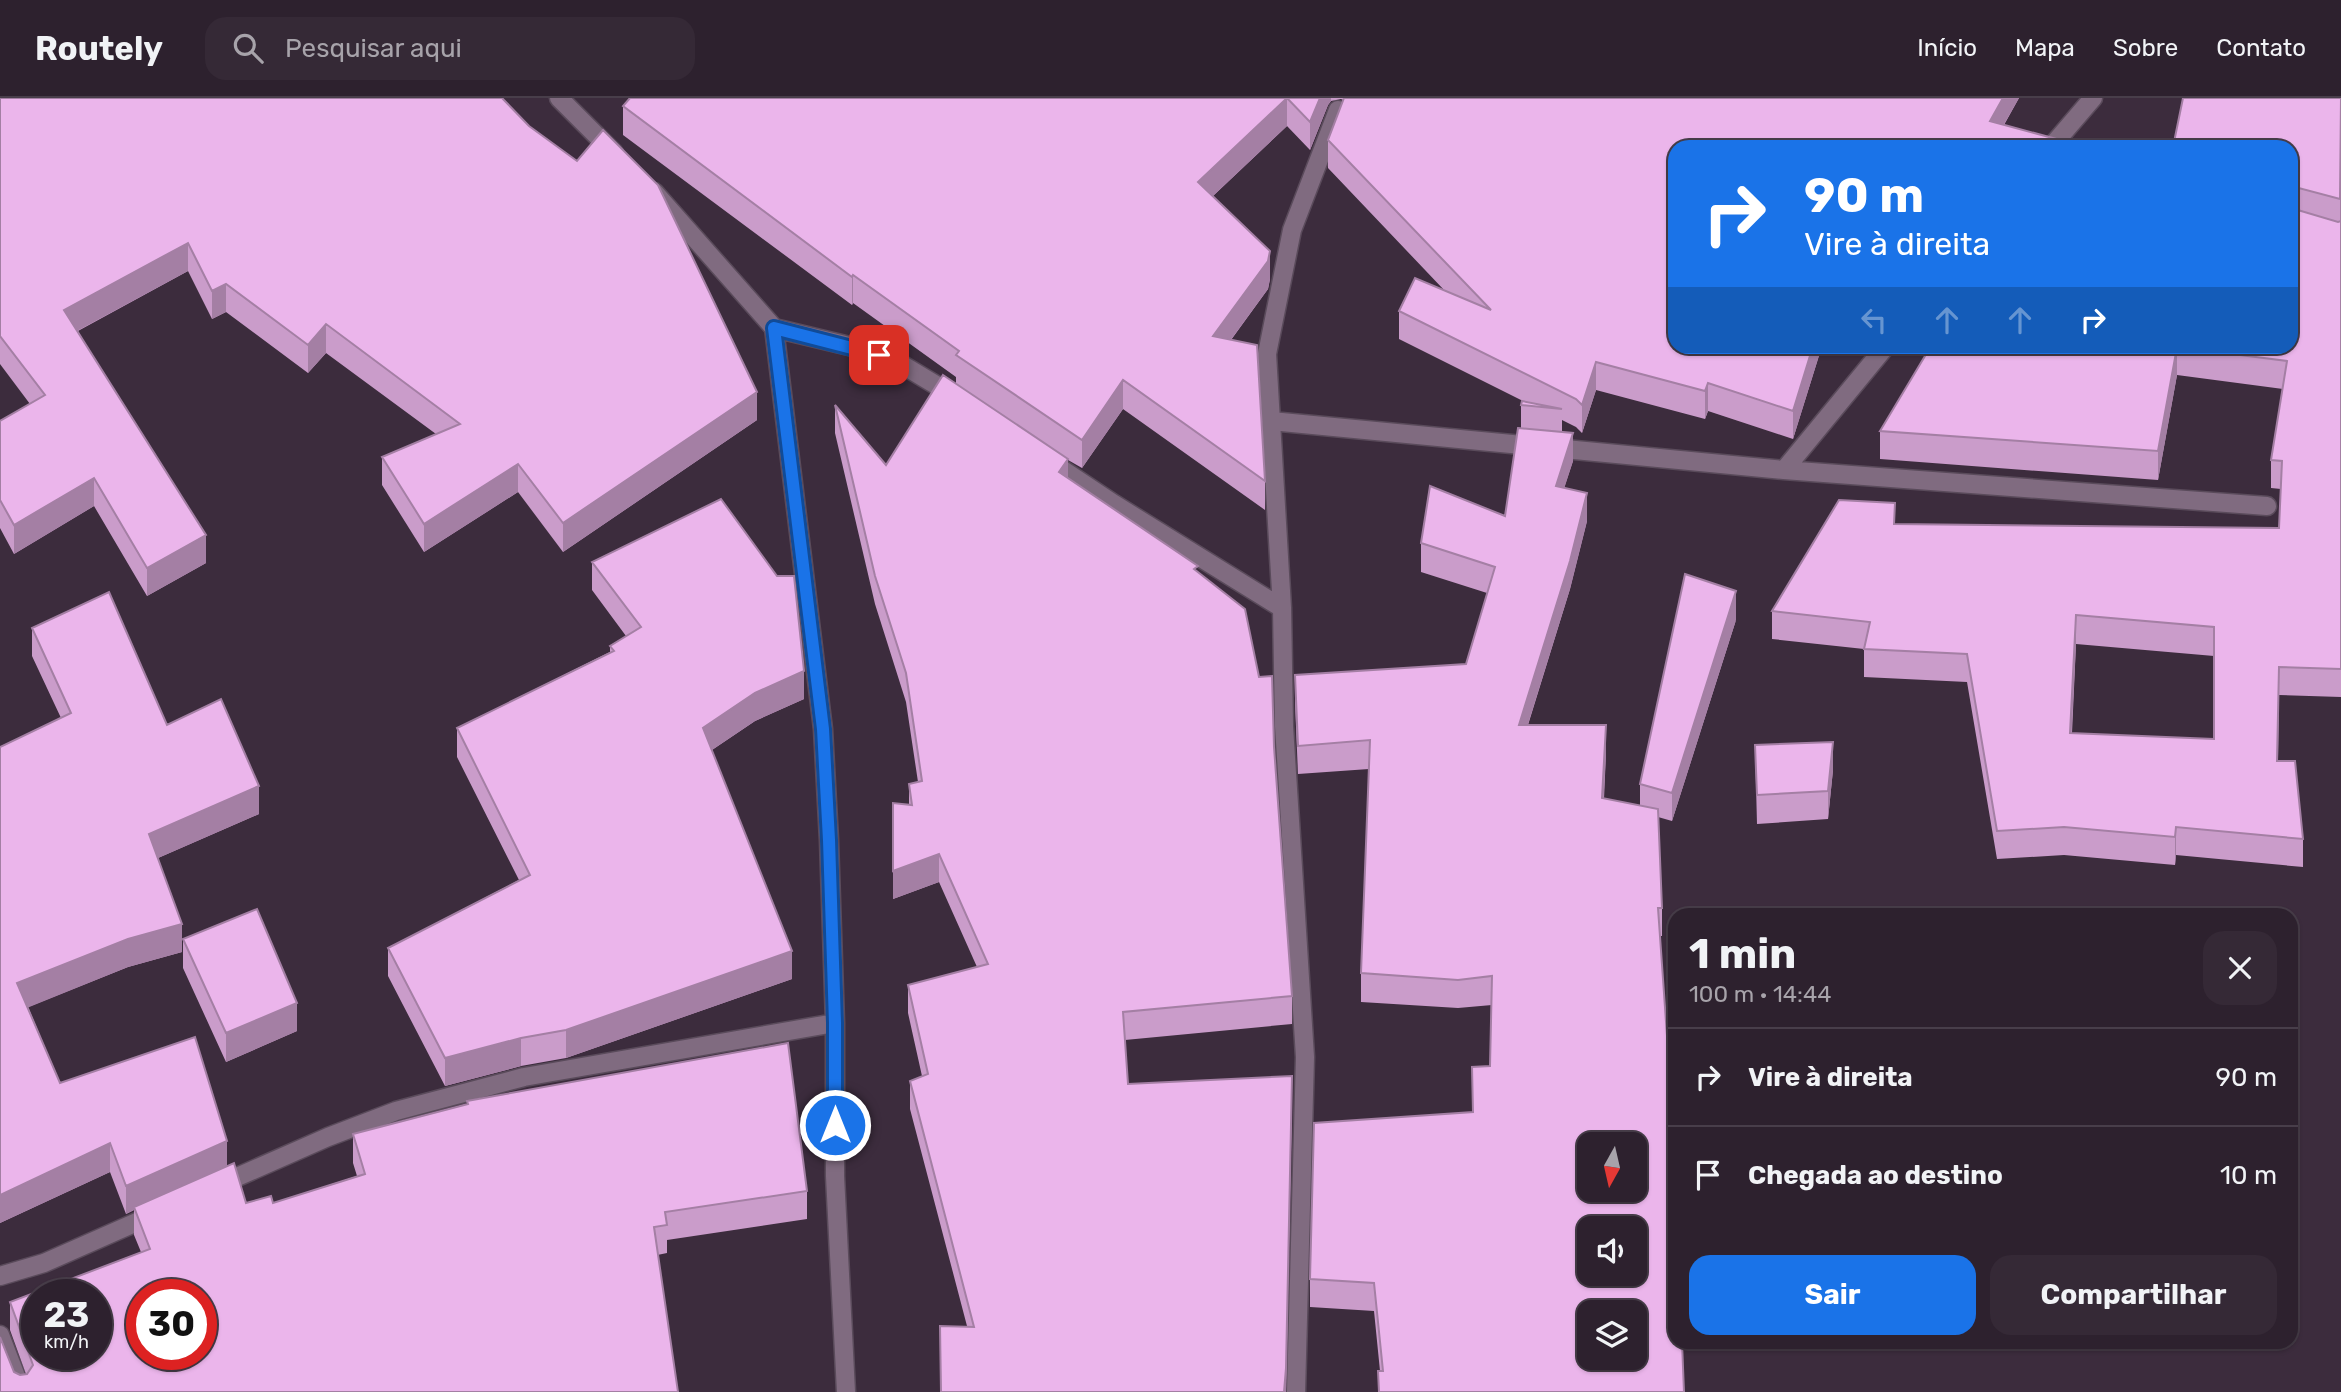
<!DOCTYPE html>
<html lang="pt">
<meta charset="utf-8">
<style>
:root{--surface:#2d212e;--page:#352936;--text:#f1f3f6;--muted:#a7a3aa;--line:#483e4a;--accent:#1a73e8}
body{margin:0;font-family:Rubik,sans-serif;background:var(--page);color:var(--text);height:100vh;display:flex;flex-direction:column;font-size:26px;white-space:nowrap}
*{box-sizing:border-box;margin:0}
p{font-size:23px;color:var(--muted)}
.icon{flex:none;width:38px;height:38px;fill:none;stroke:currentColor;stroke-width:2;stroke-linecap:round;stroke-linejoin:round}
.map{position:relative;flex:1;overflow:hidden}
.details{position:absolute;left:1668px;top:810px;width:630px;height:441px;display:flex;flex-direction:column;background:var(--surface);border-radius:21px;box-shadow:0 2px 5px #0004,0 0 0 2px var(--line)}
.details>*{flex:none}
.top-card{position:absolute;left:1668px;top:42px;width:630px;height:214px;border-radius:21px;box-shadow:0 2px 5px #0004,0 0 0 2px var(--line);background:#1a73e8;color:#fff;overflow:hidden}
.needle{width:46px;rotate:188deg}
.buttons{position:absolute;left:1577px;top:1034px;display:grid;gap:14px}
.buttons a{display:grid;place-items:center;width:70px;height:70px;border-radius:14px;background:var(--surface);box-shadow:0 2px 5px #0004,0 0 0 2px var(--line);font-size:35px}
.speed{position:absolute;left:21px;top:1181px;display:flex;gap:14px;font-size:35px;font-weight:700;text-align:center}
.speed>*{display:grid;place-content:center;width:91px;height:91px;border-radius:50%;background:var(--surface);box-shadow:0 2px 5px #0004,0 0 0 2px var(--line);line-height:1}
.speed small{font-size:18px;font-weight:400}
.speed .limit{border:10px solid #d22;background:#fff;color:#111}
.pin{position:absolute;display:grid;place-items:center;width:60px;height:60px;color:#fff;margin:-30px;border-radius:14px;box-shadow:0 4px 10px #0006}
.me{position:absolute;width:77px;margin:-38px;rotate:0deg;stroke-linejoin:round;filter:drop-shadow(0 0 5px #0008)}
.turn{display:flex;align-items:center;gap:24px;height:147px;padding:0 21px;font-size:32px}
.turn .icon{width:91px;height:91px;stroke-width:2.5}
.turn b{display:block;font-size:49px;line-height:60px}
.lanes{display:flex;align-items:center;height:66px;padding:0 21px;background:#0003;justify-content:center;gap:35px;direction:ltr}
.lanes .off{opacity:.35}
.round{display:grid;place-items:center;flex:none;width:74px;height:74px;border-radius:21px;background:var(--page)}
.headline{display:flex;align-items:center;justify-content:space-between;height:119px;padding:0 21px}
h1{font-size:42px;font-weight:700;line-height:52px}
.cta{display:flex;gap:14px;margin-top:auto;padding:14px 21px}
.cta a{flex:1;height:80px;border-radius:21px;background:var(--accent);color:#fff;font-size:28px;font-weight:700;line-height:80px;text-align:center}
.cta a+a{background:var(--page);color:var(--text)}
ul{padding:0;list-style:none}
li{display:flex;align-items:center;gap:21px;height:98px;padding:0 21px;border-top:2px solid var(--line)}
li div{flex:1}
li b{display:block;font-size:26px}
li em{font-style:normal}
header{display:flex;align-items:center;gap:42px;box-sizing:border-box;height:98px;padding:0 35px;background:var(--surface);border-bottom:2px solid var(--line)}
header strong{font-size:33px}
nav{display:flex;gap:38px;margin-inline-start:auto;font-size:24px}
.search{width:490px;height:63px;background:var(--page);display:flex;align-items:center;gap:18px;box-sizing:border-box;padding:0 24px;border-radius:21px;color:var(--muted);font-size:26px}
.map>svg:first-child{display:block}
</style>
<header>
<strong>Routely</strong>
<div class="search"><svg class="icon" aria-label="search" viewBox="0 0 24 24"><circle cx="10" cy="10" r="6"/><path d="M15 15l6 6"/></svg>Pesquisar aqui</div>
<nav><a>Início</a><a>Mapa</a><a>Sobre</a><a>Contato</a></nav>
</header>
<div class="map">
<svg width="2341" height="1294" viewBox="0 0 2341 1294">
<rect width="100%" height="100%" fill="#3c2c3d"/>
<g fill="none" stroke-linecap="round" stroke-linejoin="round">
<g stroke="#5a4b5b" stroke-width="21">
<path id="street" d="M 559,0 L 614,55
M 2051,49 L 2093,0
M 654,94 L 774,230 L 823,631 L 829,742 L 835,925 L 835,1078 L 846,1294
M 774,230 L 862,251 L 896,263 L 956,299
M 1271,323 L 1784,372 L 2267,408
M 1048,362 L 1114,406 L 1282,510
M 1784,372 L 1886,248
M 219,1087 L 328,1039 L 396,1013 L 524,979 L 835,925
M 0,1178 L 44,1165 L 155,1116
M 0,1237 L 22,1294
M 1296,1294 L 1305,959 L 1284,628 L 1282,510 L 1267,256 L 1292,132 L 1338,12"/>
</g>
<use href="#street" stroke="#806b80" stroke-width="18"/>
</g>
<path fill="#ca9cca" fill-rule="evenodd" d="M 0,0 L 757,322 L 563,454 L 518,394 L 424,454 L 382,387 L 382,359 L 436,336 L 326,255 L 308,275 L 226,214 L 212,221 L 188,173 L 78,233 L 206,465 L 147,498 L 94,408 L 14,456 L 0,430 L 0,323 L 30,306 L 0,266 Z
M 630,0 L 2019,0 L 2004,27 L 1675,49 L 1822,248 L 1793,341 L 1708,313 L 1705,321 L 1596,292 L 1582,335 L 1576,329 L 1562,322 L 1562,334 L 1573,363 L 1564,390 L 1587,423 L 1570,491 L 1528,627 L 1606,655 L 1604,701 L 1640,708 L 1640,686 L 1736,522 L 1672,723 L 1658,719 L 1662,810 L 1662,838 L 1660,838 L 1684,1294 L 1378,1294 L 1378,1273 L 1380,1273 L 1374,1213 L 1310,1209 L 1310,1181 L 1472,1014 L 1472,969 L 1490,968 L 1492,907 L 1458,910 L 1361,904 L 1361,875 L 1369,671 L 1298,676 L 1295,605 L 1295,577 L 1466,566 L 1487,495 L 1421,474 L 1421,445 L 1505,418 L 1521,330 L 1521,307 L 1523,303 L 1399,241 L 1399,213 L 1445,193 L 1328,70 L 1328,42 L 1343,2 L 1341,1 L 1331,3 L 1328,7 L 1310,52 L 1287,28 L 1213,98 L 1270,181 L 1268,191 L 1231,242 L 1265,383 L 1265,412 L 1123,311 L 1082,370 L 1068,362 L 1068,381 L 1198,474 L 1259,579 L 1274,649 L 1292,898 L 1292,926 L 1125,942 L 1128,986 L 1292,1006 L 1286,1294 L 967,1228 L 910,1011 L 910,983 L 922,978 L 908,915 L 908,887 L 977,869 L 939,784 L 893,801 L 893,705 L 909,707 L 909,686 L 918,684 L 906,604 L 875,506 L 835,335 L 835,307 L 886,367 L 956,285 L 956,279 L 853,205 L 852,207 L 623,37 L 623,8 Z
M 2341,0 L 2341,599 L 2279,597 L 2278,663 L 2303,741 L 2303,769 L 2176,757 L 2175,767 L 2064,757 L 1997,761 L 1967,584 L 1864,579 L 1864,551 L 1772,541 L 1772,513 L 1895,426 L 2279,430 L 2281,391 L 2271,390 L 2271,362 L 2283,291 L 2177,277 L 2158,382 L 1880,361 L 1880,333 L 1928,254 L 1897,250 L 1897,248 L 2291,248 L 2291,49 ZM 2076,546 L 2214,558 L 2214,641 L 2072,635 Z
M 592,464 L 804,601 L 755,623 L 712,652 L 792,881 L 566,960 L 521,968 L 445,988 L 388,878 L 388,850 L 519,782 L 457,659 L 457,630 L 610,554 L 610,548 L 626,538 L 592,492 Z
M 32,530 L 167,627 L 259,716 L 158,760 L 182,854 L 128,869 L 28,909 L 60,985 L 227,1068 L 246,1105 L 273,1105 L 357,1078 L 353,1065 L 353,1036 L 467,1006 L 467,1003 L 807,1093 L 807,1121 L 667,1142 L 667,1155 L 0,1294 L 14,1274 L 20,1277 L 26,1276 L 10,1232 L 10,1204 L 141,1154 L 134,1137 L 134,1112 L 126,1116 L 110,1074 L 0,1125 L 0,649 L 61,620 L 32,558 Z
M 1755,647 L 1833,672 L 1828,721 L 1757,726 Z
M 183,841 L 297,933 L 226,964 L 183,870 Z"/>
<path fill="#a47fa4" d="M 1287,0 L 1287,28 L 1198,112 L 1198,84 Z
M 1320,0 L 1331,0 L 1331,3 L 1328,7 L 1310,52 L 1310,24 Z
M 2003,0 L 2019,0 L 1991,49 L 1990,23 Z
M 2341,98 L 2341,127 L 2340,129 L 2340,101 Z
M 188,145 L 188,173 L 64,240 L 64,212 Z
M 1270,153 L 1270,181 L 1268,191 L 1213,266 L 1213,238 Z
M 853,177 L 853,205 L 852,207 L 852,179 Z
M 226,186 L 226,214 L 212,221 L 212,193 Z
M 326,226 L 326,255 L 308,275 L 308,247 Z
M 1813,248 L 1822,248 L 1793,341 L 1793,313 Z
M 2177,249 L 2177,277 L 2158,382 L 2158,353 Z
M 1596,264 L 1596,292 L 1582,335 L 1582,307 Z
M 1123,282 L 1123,311 L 1082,370 L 1082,342 Z
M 1708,285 L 1708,313 L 1705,321 L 1705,293 Z
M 757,294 L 757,322 L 563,454 L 563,425 Z
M 1573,335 L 1573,363 L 1556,416 L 1556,388 Z
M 1068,361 L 1068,389 L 1059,374 Z
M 518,366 L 518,394 L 424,454 L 424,426 Z
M 94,380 L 94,408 L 14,456 L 14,427 Z
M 1587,395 L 1587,423 L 1570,491 L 1519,655 L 1519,627 Z
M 206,437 L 206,465 L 147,498 L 147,470 Z
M 1736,493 L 1736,522 L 1672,723 L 1672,695 Z
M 2076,517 L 2076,546 L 2070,664 L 2070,635 Z
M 804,573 L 804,601 L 755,623 L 703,658 L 703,630 L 755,595 Z
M 1606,627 L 1606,655 L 1602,729 L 1602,700 Z
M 1833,644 L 1833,672 L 1828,721 L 1828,693 Z
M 259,688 L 259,716 L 149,764 L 149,736 Z
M 2176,729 L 2176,757 L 2175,767 L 2175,739 Z
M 939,756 L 939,784 L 893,801 L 893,773 Z
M 182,826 L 182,854 L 128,869 L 17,914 L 17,885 L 128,841 Z
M 792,853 L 792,881 L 566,960 L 566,932 Z
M 297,905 L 297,933 L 226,964 L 226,935 Z
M 521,940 L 521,968 L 445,988 L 445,960 Z
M 1292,978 L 1286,1294 L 1284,1294 Z
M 227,1043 L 227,1071 L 134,1109 L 134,1112 L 126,1116 L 126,1088 Z
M 110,1045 L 110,1074 L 0,1125 L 0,1097 Z"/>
<path fill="#ebb5eb" stroke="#a47fa4" stroke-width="2" fill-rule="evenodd" d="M 0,0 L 502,0 L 529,28 L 577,63 L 603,32 L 658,87 L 757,294 L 563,425 L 518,366 L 424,426 L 382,359 L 460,326 L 326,226 L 308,247 L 226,186 L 212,193 L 188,145 L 64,212 L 206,437 L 147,470 L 94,380 L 14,427 L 0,402 L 0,323 L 45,297 L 0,238 Z
M 630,0 L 1320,0 L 1310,24 L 1287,0 L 1198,84 L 1270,153 L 1268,163 L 1213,238 L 1257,247 L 1265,383 L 1123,282 L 1082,342 L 956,257 L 959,253 L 853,177 L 852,179 L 623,8 Z
M 1344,0 L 2003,0 L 1990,23 L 2086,49 L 1675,49 L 1675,248 L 1813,248 L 1793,313 L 1708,285 L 1705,293 L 1596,264 L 1582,307 L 1576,301 L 1399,213 L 1415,180 L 1491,212 L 1328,42 Z
M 2183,0 L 2341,0 L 2340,101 L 2291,88 L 2291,49 L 2173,49 Z
M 2291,110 L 2338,124 L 2341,123 L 2341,571 L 2279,569 L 2277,663 L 2295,663 L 2303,741 L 2176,729 L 2175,739 L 2064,729 L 1997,733 L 1967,556 L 1864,551 L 1870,524 L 1772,513 L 1839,402 L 1895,405 L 1894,426 L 2279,430 L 2282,363 L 2271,362 L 2287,263 L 2177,249 L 2158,353 L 1880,333 L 1931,248 L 2291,248 ZM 2076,517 L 2214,529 L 2214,641 L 2070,635 Z
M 943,277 L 1068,361 L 1059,374 L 1198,468 L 1194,471 L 1245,511 L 1259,579 L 1272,578 L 1274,649 L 1292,898 L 1123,914 L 1128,986 L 1292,978 L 1286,1270 L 1284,1294 L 941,1294 L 940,1228 L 974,1229 L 910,983 L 928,976 L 908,887 L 988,866 L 939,756 L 893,773 L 893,705 L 912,707 L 909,686 L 922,683 L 906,575 L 875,478 L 835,307 L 886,367 Z
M 1522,303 L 1562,311 L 1521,307 Z
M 1518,330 L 1573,335 L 1556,388 L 1587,395 L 1570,463 L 1519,627 L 1606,627 L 1602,700 L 1658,711 L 1662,810 L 1658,810 L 1668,952 L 1675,1090 L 1675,1244 L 1682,1244 L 1684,1294 L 1379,1294 L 1378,1273 L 1383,1273 L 1374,1185 L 1310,1181 L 1314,1025 L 1473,1014 L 1472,969 L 1490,968 L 1492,878 L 1458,882 L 1361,875 L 1370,642 L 1298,648 L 1295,577 L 1466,566 L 1495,469 L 1421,445 L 1430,388 L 1505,418 ZM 1589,1046 L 1634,1046 L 1634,1092 L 1589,1092 ZM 1589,1130 L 1634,1130 L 1634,1176 L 1589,1176 ZM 1589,1214 L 1634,1214 L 1634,1260 L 1589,1260 Z
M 721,401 L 777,478 L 794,478 L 804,573 L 755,595 L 703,630 L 792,853 L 566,932 L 521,940 L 445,960 L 388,850 L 530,777 L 457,630 L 614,553 L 610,548 L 641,529 L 592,464 Z
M 1685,476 L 1736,493 L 1672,695 L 1640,686 Z
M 109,494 L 167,627 L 221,601 L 259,688 L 149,736 L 182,826 L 128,841 L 17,885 L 60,985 L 195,939 L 227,1043 L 126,1088 L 110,1045 L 0,1097 L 0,649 L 71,615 L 32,530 Z
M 1833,644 L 1828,693 L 1757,697 L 1755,647 Z
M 257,811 L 297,905 L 226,935 L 183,841 Z
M 788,945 L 807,1093 L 665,1114 L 667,1127 L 654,1129 L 678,1294 L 0,1294 L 0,1239 L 14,1274 L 20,1277 L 27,1276 L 33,1267 L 10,1204 L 150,1151 L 134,1109 L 234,1065 L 246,1105 L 271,1098 L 273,1105 L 365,1076 L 353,1036 L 468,1006 L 467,1003 ZM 37,1197 L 96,1197 L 96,1256 L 37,1256 ZM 142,1197 L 201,1197 L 201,1256 L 142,1256 Z"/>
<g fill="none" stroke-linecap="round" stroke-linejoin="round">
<g stroke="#114b97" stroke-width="18">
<path id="route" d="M 835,1027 L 835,925 L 829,742 L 823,631 L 774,230 L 879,257"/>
</g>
<use href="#route" stroke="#1a73e8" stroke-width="12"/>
</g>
</svg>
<div class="buttons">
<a><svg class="needle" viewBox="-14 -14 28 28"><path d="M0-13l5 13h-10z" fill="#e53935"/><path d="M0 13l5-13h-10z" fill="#a7a3aa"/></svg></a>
<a><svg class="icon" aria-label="sound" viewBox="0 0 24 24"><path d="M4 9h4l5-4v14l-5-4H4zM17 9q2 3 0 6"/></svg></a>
<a><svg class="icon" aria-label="layers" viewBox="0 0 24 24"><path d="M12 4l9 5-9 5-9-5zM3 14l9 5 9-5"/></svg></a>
</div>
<div class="speed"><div>23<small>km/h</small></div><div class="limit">30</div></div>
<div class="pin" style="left:879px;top:257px;background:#d93025"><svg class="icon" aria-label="arrive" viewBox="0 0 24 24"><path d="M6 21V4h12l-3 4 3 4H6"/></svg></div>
<svg class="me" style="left:835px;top:1027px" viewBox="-20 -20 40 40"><circle r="17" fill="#1a73e8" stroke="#fff" stroke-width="3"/><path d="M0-11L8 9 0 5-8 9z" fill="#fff"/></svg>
<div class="top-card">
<div class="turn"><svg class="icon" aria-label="right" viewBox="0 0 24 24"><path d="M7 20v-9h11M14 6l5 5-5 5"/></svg><div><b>90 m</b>Vire à direita</div></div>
<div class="lanes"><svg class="icon off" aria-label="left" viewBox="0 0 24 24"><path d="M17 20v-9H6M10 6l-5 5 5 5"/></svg><svg class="icon off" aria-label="ahead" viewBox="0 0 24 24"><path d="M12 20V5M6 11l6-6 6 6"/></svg><svg class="icon off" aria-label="ahead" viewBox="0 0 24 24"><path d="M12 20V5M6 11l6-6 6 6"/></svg><svg class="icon" aria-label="right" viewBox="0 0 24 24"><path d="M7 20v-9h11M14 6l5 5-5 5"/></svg></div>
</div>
<section class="details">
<div class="headline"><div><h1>1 min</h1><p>100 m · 14:44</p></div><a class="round"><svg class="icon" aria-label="close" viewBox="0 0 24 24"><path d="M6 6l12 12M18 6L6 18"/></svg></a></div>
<ul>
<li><svg class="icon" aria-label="right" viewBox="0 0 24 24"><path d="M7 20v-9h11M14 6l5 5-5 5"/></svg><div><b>Vire à direita</b></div><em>90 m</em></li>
<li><svg class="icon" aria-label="arrive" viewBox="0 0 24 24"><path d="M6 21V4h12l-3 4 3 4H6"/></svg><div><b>Chegada ao destino</b></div><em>10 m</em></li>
</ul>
<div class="cta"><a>Sair</a><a>Compartilhar</a></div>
</section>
</div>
